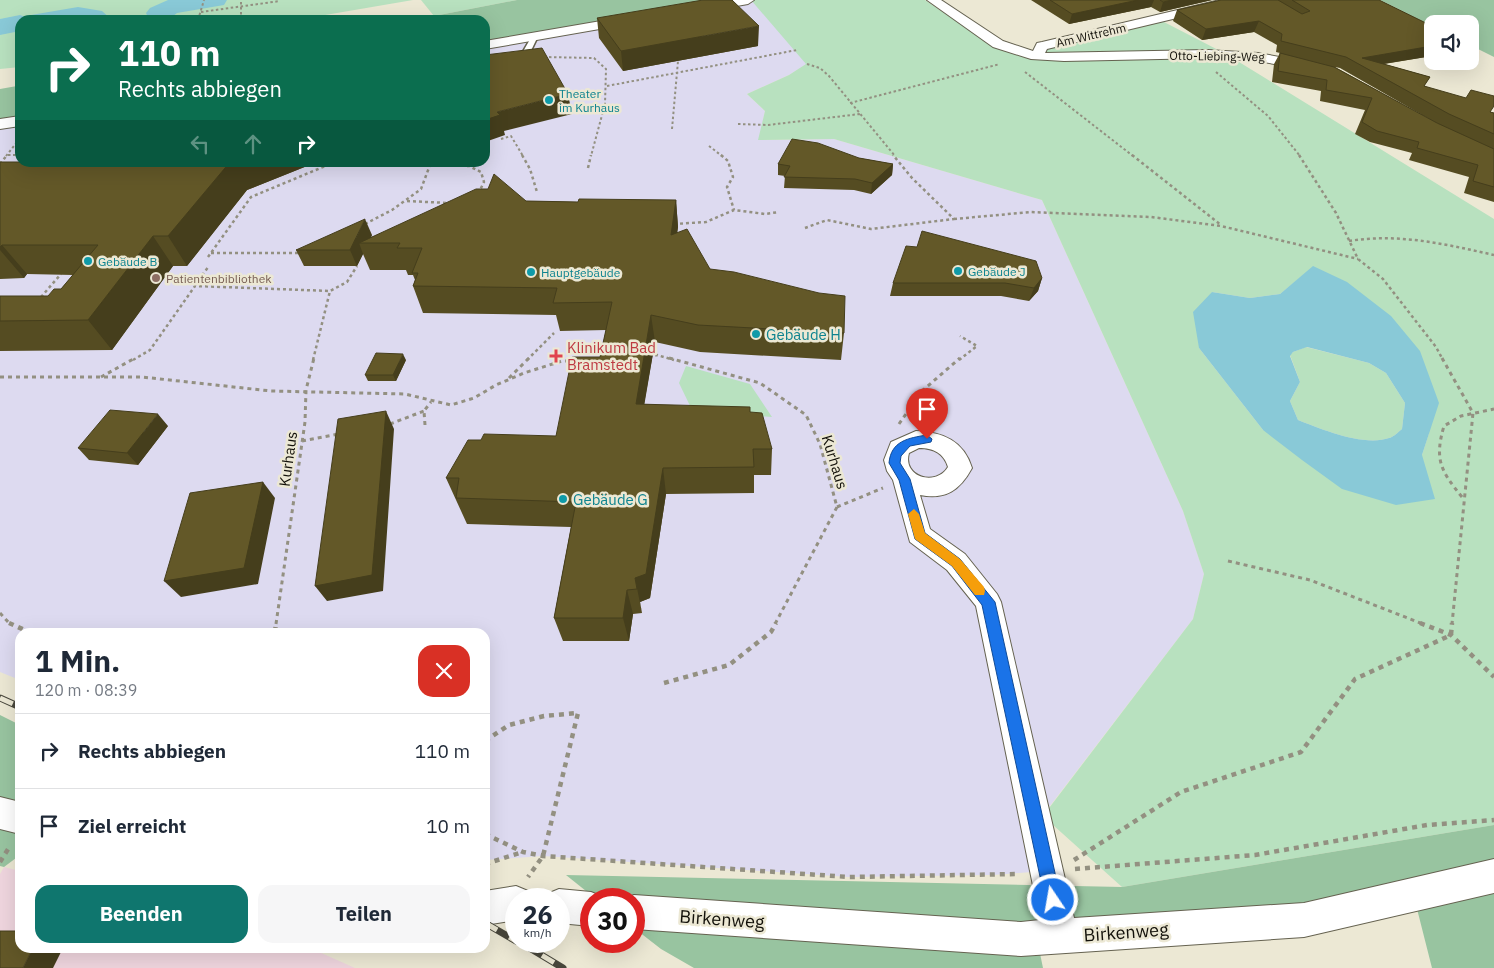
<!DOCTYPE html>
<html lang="de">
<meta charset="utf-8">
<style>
:root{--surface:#fff;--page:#f6f6f7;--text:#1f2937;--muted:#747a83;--line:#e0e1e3;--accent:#0f766e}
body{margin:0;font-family:"IBM Plex Sans",sans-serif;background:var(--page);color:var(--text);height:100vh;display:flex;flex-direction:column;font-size:19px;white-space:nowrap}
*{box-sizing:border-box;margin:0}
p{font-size:16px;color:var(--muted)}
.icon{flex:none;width:28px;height:28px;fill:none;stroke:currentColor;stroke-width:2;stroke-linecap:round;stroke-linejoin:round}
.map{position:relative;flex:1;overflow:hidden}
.drawer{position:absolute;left:15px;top:628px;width:475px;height:325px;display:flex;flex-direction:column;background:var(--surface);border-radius:15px;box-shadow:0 5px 20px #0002}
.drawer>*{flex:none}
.top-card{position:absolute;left:15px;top:15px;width:475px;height:152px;border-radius:15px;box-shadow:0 5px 20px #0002;background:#0b6e4f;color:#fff;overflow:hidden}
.controls{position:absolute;left:1424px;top:15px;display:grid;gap:10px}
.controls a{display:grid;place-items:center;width:55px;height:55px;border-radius:10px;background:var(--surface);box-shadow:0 5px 20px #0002;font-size:25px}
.speed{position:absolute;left:505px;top:888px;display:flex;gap:10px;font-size:25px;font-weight:700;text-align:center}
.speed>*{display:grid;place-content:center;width:65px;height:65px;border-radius:50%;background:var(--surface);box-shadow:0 5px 20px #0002;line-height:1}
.speed small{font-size:12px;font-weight:400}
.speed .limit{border:8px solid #d22;background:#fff;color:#111}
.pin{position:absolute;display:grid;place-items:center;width:42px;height:42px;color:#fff;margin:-51px -21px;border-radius:50% 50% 50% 0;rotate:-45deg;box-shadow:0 0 5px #0007}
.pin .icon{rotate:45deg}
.me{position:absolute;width:55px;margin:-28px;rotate:348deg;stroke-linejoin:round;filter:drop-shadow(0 0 4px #0008)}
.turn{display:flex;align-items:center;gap:18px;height:105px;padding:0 20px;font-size:22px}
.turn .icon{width:65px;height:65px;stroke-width:2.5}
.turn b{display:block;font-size:35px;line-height:42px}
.lanes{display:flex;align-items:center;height:48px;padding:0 20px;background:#0003;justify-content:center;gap:25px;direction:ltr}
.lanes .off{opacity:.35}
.round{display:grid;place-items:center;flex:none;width:52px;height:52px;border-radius:15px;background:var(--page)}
.headline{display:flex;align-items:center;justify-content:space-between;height:85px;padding:0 20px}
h1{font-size:30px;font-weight:700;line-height:38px}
.button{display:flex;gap:10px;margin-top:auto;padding:10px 20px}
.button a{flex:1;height:58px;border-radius:15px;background:var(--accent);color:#fff;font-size:20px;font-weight:700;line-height:58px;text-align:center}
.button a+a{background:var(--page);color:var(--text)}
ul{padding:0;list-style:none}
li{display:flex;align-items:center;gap:15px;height:75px;padding:0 20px;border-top:1px solid var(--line)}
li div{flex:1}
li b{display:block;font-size:19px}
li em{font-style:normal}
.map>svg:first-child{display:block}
</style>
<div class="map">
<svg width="1494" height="968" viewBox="0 0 1494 968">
<rect width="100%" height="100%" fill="#ece8d4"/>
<path fill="#efd5de" d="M 4,867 L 20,871 L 20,948 L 310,948 L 355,968 L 0,968 L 0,874 Z"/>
<path fill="#dddaf0" d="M 752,0 L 796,47 L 807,64 L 789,75 L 747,94 L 765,111 L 759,140 L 834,139 L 1042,200 L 1183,511 L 1204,574 L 1193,619 L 1043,815 L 1057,870 L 993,875 L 849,877 L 543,856 L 485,860 L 485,632 L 20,632 L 20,680 L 0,672 L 0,124 L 20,121 L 20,162 L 485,162 L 485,45 Z"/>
<path fill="#b8e1bf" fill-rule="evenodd" d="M 0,0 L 413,0 L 296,20 L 20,20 L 20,67 L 0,69 Z
M 421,0 L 517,0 L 434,16 Z
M 751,0 L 925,0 L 975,34 L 1001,48 L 1016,55 L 1037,56 L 1044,47 L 1157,21 L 1164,22 L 1226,54 L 1494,219 L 1494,825 L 1122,887 L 1043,816 L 1193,619 L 1204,574 L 1183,511 L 1042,200 L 834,139 L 758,140 L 765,111 L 747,94 L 789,75 L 806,64 ZM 1313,267 L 1429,433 L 1422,455 L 1263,430 L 1199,348 L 1212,292 L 1250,298 L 1280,294 Z
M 1306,347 L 1369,363 L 1386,373 L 1405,403 L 1402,429 C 1398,432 1394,437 1389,438 C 1364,447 1321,429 1298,420 L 1290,401 L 1300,382 L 1290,355 L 1293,352 Z
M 686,366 L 750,384 L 772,417 L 692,410 L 679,383 Z"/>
<path fill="#98c4a0" d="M 517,0 L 748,0 L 485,45 L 485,20 L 436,20 L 434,16 Z
M 1380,0 L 1494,0 L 1494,57 L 1470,45 L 1470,24 L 1432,24 L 1432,26 Z
M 17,86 L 20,86 L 20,121 L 0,124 L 0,89 Z
M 0,715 L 20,725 L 20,855 L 4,867 L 0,866 Z
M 1494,825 L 1494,968 L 1432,968 L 1415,901 L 1037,939 L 1043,968 L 694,968 L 661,949 L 634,928 L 634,899 L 596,899 L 566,875 L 1122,887 Z"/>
<path fill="#89c9d7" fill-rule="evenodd" d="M 1313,266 L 1347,282 L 1391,316 L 1420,351 L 1439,403 L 1422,455 L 1435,499 L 1396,505 L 1342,489 L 1302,460 L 1263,430 L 1199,348 L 1193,312 L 1212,292 L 1250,298 L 1280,294 ZM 1307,347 L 1369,363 L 1386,373 L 1405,403 L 1402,429 C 1398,432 1394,437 1389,438 C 1364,447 1321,429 1298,420 L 1290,401 L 1300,382 L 1290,356 L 1293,352 Z"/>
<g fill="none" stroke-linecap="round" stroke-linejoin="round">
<path fill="#89c9d7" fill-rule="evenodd" d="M 168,0 L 227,0 L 224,5 L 177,13 L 173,16 L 175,20 L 149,20 L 146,13 L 150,8 Z
M 78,7 L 102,11 L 112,20 L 20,20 L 20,31 L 0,35 L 0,19 L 20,15 L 29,18 L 31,15 Z"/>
<g stroke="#656250" stroke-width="3">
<path id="service" d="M 535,34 L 538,36 L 527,59 L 485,65 L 485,61 L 521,55 L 532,36 Z"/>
</g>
<g stroke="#656250" stroke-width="2">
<path id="minor" d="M 727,0 L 754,0 L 748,4 L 703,12 L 697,8 L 699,5 Z
M 927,0 L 941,0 L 1003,41 L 1033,51 L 1037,43 L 1042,42 L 1220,0 L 1242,0 L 1240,3 L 1047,49 L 1045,53 L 1208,50 L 1258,53 L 1312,63 L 1314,66 L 1307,70 L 1258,61 L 1208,58 L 1064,61 L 1031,59 L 993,47 Z
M 630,16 L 634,17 L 636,20 L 634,23 L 485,49 L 485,41 Z
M 20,116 L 20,126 L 0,129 L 0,119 Z
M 916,431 C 943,432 964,441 972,468 C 960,490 946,500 920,495 L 930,529 L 965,554 L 997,594 L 1001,602 L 1074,918 L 1304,903 L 1494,859 L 1494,893 L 1304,937 L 1021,956 L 634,929 L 634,899 L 625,899 L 634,895 L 1021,922 L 1040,920 L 976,606 L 947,570 L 910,542 L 893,480 L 887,471 L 884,460 L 891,442 ZM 919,448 C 933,448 944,453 948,467 C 936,487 902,477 909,453 Z
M 0,797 L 20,802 L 20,834 L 0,829 Z
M 516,886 L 528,891 L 531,899 L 516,899 L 516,920 L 485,925 L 485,891 Z
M 559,889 L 591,892 L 603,897 L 604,899 L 591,899 L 591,926 L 559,923 L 559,899 L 545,899 L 547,894 Z"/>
</g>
<path stroke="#939081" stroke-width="2" stroke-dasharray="2.5 2.5" stroke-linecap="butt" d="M 241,2 L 241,20
M 201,12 L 280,1
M 198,20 L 204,0
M 544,57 L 594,58 L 606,69 L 605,104 L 591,156
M 807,64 L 820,68 L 829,76 L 895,156
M 1025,72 L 1133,156
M 1216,72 L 1268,116 L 1300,156
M 607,86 L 797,50
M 850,103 L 1000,64
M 738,124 L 768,125 L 860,114
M 672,129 L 678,61
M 501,139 L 511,136 L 523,156
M 709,146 L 722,156
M 8,155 L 20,155
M 6,156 L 18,141"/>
<path stroke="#939081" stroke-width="2.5" stroke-dasharray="3 3" stroke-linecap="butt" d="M 522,155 L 530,169 L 537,192
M 721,155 L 728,161 L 733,177 L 727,187 L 734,210
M 1132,155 L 1221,225
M 1299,155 L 1336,213 L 1358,259 L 1383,279 L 1436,347 L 1443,360
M 426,162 L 430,165 L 469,166 L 481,172 L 484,182 L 479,192
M 0,164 L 7,155
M 588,168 L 591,155
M 407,201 L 448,203
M 954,219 L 1031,212 L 1151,217 L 1221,226 L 1358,259
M 365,224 L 392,210 L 421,189 L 430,165
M 674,224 L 706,222 L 734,210 L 765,214 L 779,212
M 805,228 L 827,220 L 871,229 L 954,219 L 912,178 L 893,155
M 1349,241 C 1399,233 1445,244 1494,255
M 211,253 L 302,253
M 208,257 L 251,197 L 335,162
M 195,285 L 209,266
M 41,297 L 61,274
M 649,356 L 657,355 L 674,360
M 133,360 L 150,350 L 195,286 L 330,291 L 347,282 L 357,266
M 313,360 L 330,291
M 527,360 L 554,333
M 959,360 L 977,346 L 960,336"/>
<path stroke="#939081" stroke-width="3" stroke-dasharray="4 4" stroke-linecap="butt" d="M 669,358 L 760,383 L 806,415 L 820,444 L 837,507 L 775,624
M 1442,358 L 1473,413 L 1452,624
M 0,377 L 142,377 L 271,391 L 405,394 L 451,405 L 474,398 L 496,385 L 524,373 L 562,361 L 575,361
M 101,377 L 135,358
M 509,378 L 529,358
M 390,424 L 424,411
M 899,424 L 922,391 L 960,358
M 425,425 L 424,411 L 431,402
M 302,441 L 339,434
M 1462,497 C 1441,471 1434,460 1444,426 L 1461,416 L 1494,409
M 837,507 L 883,488
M 1228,561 L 1310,580 L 1423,624
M 0,613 L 10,624
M 276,624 L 305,422 L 306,390 L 314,358"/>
<path stroke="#939081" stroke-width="4.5" stroke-dasharray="5 5" stroke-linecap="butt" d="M 9,623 L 29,632
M 1420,623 L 1451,635 L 1494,677
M 275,632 L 276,623
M 664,683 L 729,665 L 771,632 L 776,623
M 485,741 L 509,725 L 544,716 L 578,713 L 543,856 L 528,877
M 485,834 L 523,852 L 543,856 L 849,877 L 1017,874
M 1074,860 L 1181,792 L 1301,752 L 1355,679 L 1451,635 L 1452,623
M 0,862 L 10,846
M 485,864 L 523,852
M 1075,869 L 1255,855 L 1427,825 L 1494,820"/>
<use href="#service" fill="#fff" fill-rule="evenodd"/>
<use href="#minor" fill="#fff" fill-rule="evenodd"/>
<g stroke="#49473c" stroke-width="7">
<path id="rail" d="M 0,698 L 20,707
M 485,923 L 516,941
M 518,941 L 563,968"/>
</g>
<use href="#rail" stroke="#ece8d4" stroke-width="5" stroke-dasharray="14" stroke-linecap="butt"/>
</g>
<path fill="#554c22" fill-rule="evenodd" d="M 1031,0 L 1212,0 L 1160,12 L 1151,7 L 1069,24 Z
M 1221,0 L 1379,0 L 1432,26 L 1432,56 L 1384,64 L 1430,77 L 1424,86 L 1494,113 L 1494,202 L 1464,193 L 1469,177 L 1409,160 L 1412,153 L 1370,142 L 1355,134 L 1365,110 L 1320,101 L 1321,91 L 1272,82 L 1274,64 L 1280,53 L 1276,52 L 1277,45 L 1254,32 L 1202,40 L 1173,21 L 1177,10 ZM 1335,67 L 1340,68 L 1438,124 Z
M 597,18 L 758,46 L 623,71 L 599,38 Z
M 859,158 L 893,164 L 892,175 L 871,194 L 854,190 L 784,188 L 785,176 L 778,175 L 778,164 Z
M 0,162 L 317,162 L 247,190 L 187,266 L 173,266 L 112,350 L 0,351 L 0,296 L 48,296 L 61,289 L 73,275 L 27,274 L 24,278 L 0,279 Z
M 676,200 L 678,227 L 677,233 L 710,269 L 844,333 L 841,360 L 700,352 L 655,342 L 644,404 L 750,412 L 772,449 L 771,475 L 754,475 L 754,493 L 666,494 L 650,598 L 640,602 L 642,613 L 633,614 L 629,641 L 563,641 L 554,618 L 571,527 L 467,524 L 446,478 L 556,436 L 600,357 L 606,330 L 560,331 L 556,315 L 423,313 L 413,286 L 415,280 L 413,275 L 408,275 L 406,270 L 370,270 L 363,254 L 357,266 L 304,266 L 296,250 L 372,235 L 371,237 L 526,201 L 578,202 Z
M 1042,278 L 1038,291 L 1029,301 L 1001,296 L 890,296 L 893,283 Z
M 406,360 L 396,381 L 368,381 L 365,375 Z
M 168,426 L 138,465 L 89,460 L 78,448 Z"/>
<path fill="#453e1c" d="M 1138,0 L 1154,0 L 1151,7 L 1069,24 L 1072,14 Z
M 1172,0 L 1212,0 L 1160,12 L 1163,2 Z
M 1259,21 L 1254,32 L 1202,40 L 1206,29 Z
M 759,26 L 758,46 L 623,71 L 621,51 Z
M 1432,46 L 1432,56 L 1364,67 L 1362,58 Z
M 568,94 L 572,114 L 504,131 L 505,135 L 485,142 L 485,120 L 497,112 Z
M 230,162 L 317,162 L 247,190 L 187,266 L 168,236 Z
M 893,164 L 892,175 L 871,194 L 872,183 Z
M 676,200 L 678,227 L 673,262 L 671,235 Z
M 365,219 L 372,235 L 368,243 L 359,243 L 363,254 L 357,266 L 350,250 Z
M 153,236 L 173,266 L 112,350 L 88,320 Z
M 2,245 L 27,274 L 24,278 L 0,250 L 0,247 Z
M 1042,278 L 1038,291 L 1029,301 L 1034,288 Z
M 651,315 L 655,342 L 640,430 L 636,404 Z
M 403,354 L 406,360 L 396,381 L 393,375 Z
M 386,411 L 394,429 L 383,591 L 327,601 L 315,586 Z
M 158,414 L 168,426 L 138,465 L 127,453 Z
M 663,468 L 666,494 L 650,598 L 640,602 L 642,613 L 635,578 Z
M 263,482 L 275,498 L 258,584 L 181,597 L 164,581 Z
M 627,590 L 633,614 L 629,641 L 623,618 Z
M 33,948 L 63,948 L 53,968 L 23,968 Z"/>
<path fill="#635828" stroke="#453e1c" d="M 703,0 L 732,0 L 759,26 L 621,51 L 597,18 Z
M 1050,0 L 1138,0 L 1072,14 Z
M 1160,0 L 1172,0 L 1163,2 Z
M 1221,0 L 1278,0 L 1302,14 L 1310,11 L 1292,0 L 1379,0 L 1432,26 L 1432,46 L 1362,58 L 1430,77 L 1424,86 L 1466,98 L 1471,90 L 1494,96 L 1494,106 L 1490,112 L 1494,113 L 1494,134 L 1449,114 L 1346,57 L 1281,41 L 1282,34 L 1259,21 L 1206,29 L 1177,10 Z
M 542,48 L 568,94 L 497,112 L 500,115 L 485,120 L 485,55 Z
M 1280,53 L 1334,67 L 1437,123 L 1494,149 L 1494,187 L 1473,181 L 1478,165 L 1417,148 L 1419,142 L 1377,131 L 1362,122 L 1372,98 L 1326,90 L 1327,80 L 1278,71 Z
M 792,139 L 818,143 L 859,158 L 893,164 L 872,183 L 855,179 L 784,177 L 790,166 L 778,164 Z
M 0,162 L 230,162 L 168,236 L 153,236 L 88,320 L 0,321 L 0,296 L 48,296 L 54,289 L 61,289 L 98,245 L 2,245 L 0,247 Z
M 494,174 L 526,201 L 578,202 L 579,199 L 676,200 L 671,235 L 687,229 L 710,269 L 734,272 L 819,293 L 845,296 L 844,333 L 698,325 L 651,315 L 636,404 L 750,407 L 750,412 L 762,413 L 772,449 L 753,449 L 754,467 L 663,468 L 646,574 L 635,578 L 637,589 L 627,590 L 623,618 L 554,618 L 576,502 L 456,498 L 459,478 L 446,478 L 468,440 L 481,440 L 484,434 L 556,436 L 572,357 L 600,357 L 612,302 L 553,303 L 557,288 L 413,286 L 418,273 L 412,273 L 422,248 L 397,248 L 400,243 L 359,243 L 476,189 L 488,189 Z
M 365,219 L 350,250 L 296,250 Z
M 922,231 L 1036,261 L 1042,278 L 1034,288 L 1005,283 L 893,283 L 906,246 L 917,247 Z
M 376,353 L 403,354 L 393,375 L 365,375 Z
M 110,410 L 158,414 L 127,453 L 78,448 Z
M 386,411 L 372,575 L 315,586 L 338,419 Z
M 263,482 L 244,568 L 164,581 L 190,493 Z
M 0,931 L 20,931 L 20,948 L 33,948 L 23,968 L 0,968 Z"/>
<path fill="#1a73e8" stroke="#114b97" d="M 927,435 L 932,439 L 931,442 L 910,446 L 901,456 L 900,463 L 910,479 L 925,533 L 960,559 L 995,602 L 1061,900 L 1059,905 L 1053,908 L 1047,905 L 1045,900 L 982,605 L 952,566 L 915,539 L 899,480 L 889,463 C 891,441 908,438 927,435 Z"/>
<path fill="#f59e0b" d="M 914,509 L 919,514 L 925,533 L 960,559 L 984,587 L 985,591 L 984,595 L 975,595 L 952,566 L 915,539 L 908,514 Z"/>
<g fill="#0f9aa8" stroke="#ece8d4" stroke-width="2">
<circle cx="549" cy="100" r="5"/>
<circle cx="88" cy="261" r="5"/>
<circle cx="958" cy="271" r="5"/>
<circle cx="531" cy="272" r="5"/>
<circle cx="756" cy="334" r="5"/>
<circle cx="563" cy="499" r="5"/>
</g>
<circle fill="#8d6e63" stroke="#ece8d4" stroke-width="2" cx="156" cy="278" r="5"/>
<path fill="#e0444e" stroke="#ece8d4" stroke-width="2" d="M553.5 348.5h5v5h5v5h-5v5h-5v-5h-5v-5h5z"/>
<g text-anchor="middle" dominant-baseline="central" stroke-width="5" stroke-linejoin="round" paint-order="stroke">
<g font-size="12" fill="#13110a" stroke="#ece8d4">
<text transform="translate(1091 35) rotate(-13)">Am Wittrehm</text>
<text transform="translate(1217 56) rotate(1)">Otto-Liebing-Weg</text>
</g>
<g font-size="12" fill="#0d838f" stroke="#ece8d4" text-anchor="start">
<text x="559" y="93">Theater<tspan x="559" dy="14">im Kurhaus</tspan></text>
<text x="98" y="261">Gebäude B</text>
<text x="968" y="271">Gebäude J</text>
<text x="541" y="272">Hauptgebäude</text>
</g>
<g font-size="12" fill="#785e54" stroke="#ece8d4" text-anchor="start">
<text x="166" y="278">Patientenbibliothek</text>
</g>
<g font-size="15" fill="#0d838f" stroke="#ece8d4" text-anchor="start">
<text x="766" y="334">Gebäude H</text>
<text x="573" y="499">Gebäude G</text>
</g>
<g font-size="15" fill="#be3a42" stroke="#ece8d4" text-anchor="start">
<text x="567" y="347">Klinikum Bad<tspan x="567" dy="17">Bramstedt</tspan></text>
</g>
<g font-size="15" fill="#13110a" stroke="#ece8d4">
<text transform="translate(288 459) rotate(-82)">Kurhaus</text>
<text transform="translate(835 462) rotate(73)">Kurhaus</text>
</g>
<g font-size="18" fill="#13110a" stroke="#ece8d4">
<text transform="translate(722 919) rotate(4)">Birkenweg</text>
<text transform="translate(1126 932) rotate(-4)">Birkenweg</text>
</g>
</g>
</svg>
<div class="controls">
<a><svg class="icon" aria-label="sound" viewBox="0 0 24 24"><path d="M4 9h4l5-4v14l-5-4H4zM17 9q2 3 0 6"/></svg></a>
</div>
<div class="speed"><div>26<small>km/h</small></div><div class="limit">30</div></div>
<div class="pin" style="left:927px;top:439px;background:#d93025"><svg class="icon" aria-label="arrive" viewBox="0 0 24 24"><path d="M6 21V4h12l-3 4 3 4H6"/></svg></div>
<svg class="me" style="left:1053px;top:900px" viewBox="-20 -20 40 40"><circle r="17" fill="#1a73e8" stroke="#fff" stroke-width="3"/><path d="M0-11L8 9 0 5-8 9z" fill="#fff"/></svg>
<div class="top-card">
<div class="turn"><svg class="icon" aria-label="right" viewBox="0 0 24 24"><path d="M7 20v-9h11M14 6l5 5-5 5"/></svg><div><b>110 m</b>Rechts abbiegen</div></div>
<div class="lanes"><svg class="icon off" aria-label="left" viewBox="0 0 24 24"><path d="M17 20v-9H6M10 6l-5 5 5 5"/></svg><svg class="icon off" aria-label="ahead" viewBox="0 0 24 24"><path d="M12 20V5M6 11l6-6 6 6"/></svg><svg class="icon" aria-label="right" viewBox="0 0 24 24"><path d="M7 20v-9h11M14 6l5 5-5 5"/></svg></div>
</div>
<section class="drawer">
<div class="headline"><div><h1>1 Min.</h1><p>120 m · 08:39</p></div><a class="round" style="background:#d93025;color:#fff"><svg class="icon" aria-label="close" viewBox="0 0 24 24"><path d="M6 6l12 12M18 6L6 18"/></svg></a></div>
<ul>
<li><svg class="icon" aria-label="right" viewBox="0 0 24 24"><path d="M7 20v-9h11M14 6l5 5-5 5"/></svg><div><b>Rechts abbiegen</b></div><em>110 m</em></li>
<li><svg class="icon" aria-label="arrive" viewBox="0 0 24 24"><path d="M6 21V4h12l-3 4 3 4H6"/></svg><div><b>Ziel erreicht</b></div><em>10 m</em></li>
</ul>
<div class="button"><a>Beenden</a><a>Teilen</a></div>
</section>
</div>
